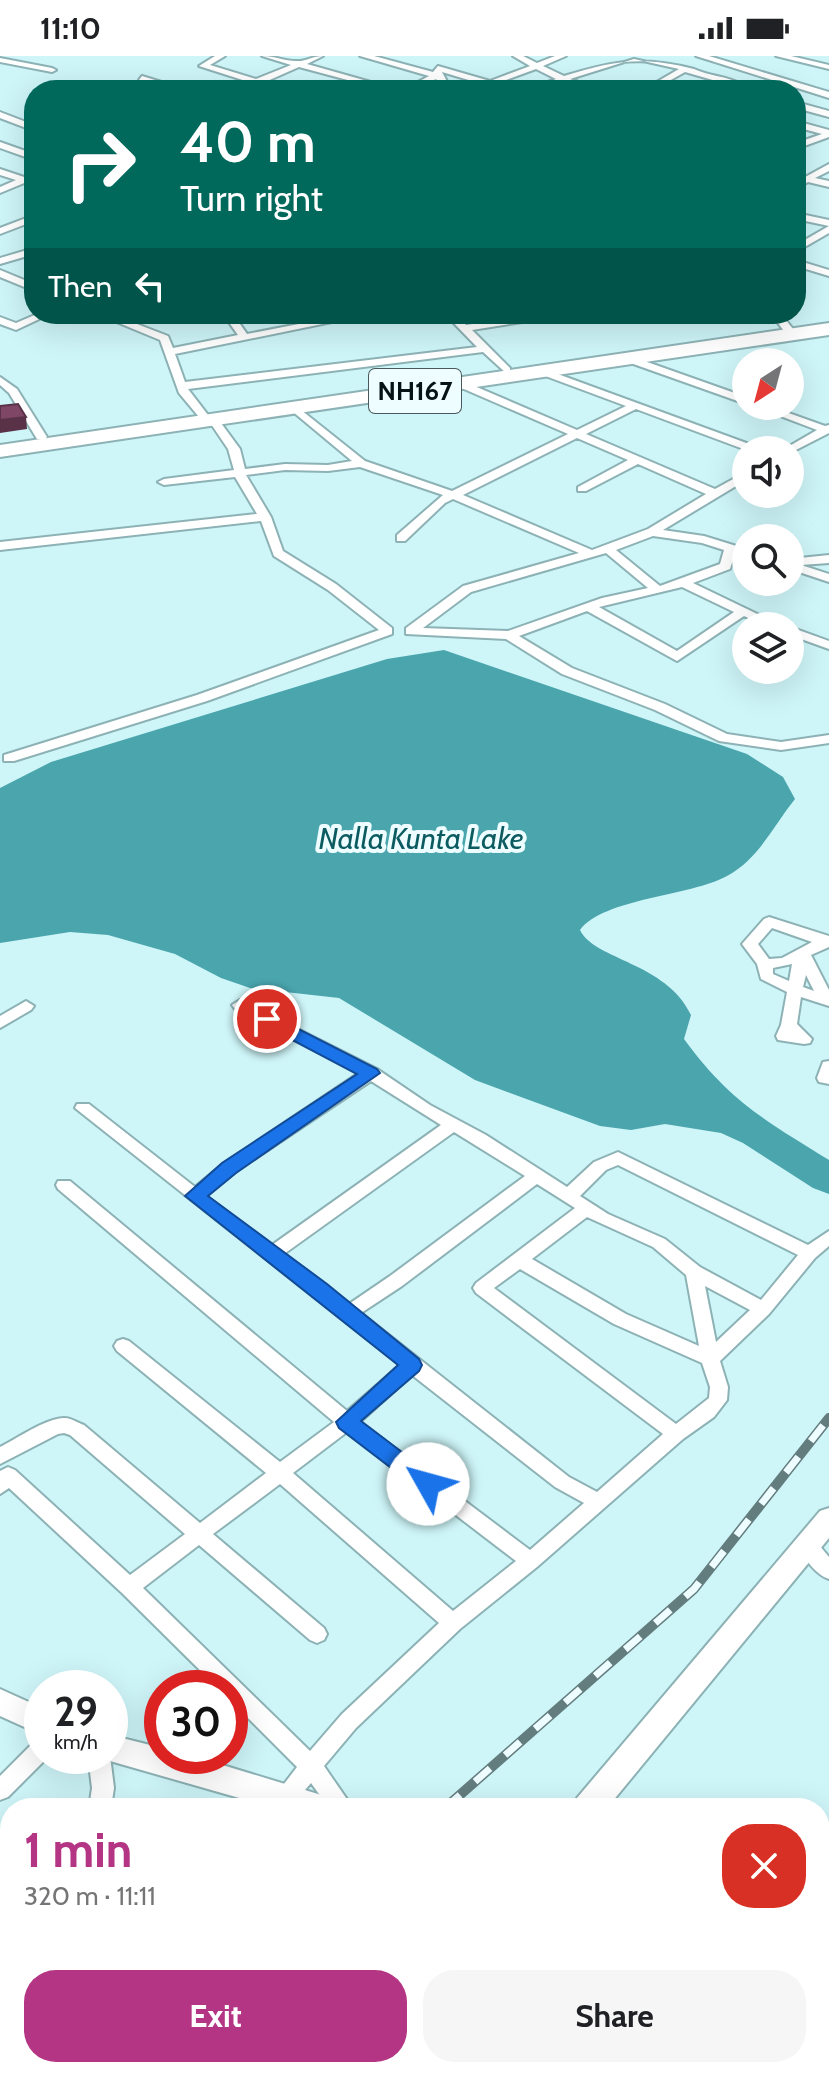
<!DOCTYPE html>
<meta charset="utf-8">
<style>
:root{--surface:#fff;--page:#f6f6f6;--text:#202124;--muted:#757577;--accent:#b33583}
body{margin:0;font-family:Cabin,sans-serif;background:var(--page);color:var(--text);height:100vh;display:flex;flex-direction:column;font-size:30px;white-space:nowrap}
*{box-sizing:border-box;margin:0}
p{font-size:26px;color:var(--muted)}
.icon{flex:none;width:44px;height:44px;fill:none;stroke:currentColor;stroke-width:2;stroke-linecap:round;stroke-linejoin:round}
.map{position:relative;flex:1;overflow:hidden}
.panel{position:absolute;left:0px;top:1742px;width:830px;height:280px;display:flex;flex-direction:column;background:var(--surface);border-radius:32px 32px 0 0;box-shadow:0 8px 32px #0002}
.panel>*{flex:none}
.banner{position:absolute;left:24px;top:24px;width:782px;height:244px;border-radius:32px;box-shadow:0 8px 32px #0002;background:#00695c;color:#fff;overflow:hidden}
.needle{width:52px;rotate:216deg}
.tools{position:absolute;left:732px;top:292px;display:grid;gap:16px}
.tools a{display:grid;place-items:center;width:72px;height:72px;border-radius:50%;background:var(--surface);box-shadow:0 8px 32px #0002;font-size:40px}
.speed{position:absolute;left:24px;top:1614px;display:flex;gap:16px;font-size:40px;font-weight:700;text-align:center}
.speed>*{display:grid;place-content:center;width:104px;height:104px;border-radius:50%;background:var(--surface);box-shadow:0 8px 32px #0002;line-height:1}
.speed small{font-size:20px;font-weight:400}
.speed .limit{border:12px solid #d22;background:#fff;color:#111}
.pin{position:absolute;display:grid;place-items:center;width:68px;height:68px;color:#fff;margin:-34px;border:4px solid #fff;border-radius:50%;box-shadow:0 2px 8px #0007}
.me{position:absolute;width:88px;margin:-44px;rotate:308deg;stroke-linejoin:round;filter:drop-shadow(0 0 6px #0008)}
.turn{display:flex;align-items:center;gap:28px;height:168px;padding:0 24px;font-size:36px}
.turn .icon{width:104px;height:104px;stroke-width:2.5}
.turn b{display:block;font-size:56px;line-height:68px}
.then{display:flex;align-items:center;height:76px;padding:0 24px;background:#0003;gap:16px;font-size:30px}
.round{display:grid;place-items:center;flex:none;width:84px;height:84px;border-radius:32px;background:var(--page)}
.headline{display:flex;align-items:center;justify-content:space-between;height:136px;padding:0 24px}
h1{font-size:48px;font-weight:700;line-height:60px;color:var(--accent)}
.action{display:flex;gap:16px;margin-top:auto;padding:16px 24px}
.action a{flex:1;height:92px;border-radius:32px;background:var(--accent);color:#fff;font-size:32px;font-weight:700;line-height:92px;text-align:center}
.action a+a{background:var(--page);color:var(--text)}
.status{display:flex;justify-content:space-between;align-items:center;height:56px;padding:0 40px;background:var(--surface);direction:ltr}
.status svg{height:22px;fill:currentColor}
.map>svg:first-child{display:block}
</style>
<div class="status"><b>11:10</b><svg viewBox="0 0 49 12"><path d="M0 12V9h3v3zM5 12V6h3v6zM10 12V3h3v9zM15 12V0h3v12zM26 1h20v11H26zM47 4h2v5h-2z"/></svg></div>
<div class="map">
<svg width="829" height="2022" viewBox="0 0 829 2022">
<rect width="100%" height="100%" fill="#cef5f8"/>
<path fill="#4aa5ad" d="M 444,594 L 747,698 L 783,721 L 795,743 C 773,770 759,803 727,820 C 691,840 604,842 580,874 C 594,904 666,906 691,959 L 684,983 C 729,1045 766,1065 829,1104 L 829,1138 L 813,1132 L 743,1087 L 721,1077 L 665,1068 L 631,1074 L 600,1070 L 475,1024 L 339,942 L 250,932 L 221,922 L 175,898 L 108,879 L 70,876 L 0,887 L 0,732 L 51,706 L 387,603 Z"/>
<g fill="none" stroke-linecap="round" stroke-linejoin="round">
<g stroke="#8db2b5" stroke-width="4">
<path id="street" d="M 215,0 L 225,0 L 210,9 L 256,23 L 291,9 L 262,0 C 274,0 285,5 296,5 C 305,6 313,0 323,0 L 307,8 L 399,34 L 385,34 L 299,11 L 265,26 L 287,34 C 277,34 270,31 260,30 C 252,29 243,34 234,34 L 249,26 L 199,10 Z
M 360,0 L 374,0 L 433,16 L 438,10 L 490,25 L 530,10 L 513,0 L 523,0 L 537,7 L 555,0 L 566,0 L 543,10 L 564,20 C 615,4 643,0 694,13 C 709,20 727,20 741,28 L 737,31 L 685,16 L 653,34 L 643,34 L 679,13 L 634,3 L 570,23 L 602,34 C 588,34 577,28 564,27 C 554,25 538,34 526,34 L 556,23 L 536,13 L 498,27 L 515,34 L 502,34 L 442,16 L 449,29 L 457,34 L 443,33 L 436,23 L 414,34 L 403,34 L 429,20 Z
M 696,0 L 709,0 L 829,36 L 829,42 Z
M 776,0 L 791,0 L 829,9 L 829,13 Z
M 0,2 L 52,12 L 56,14 L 52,16 L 0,6 Z
M 142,20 L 181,32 L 182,34 L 170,34 L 139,24 Z
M 94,31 L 98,32 L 99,34 L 90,34 Z
M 796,46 L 829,55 L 829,61 L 796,52 Z
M 0,56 L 34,69 L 34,75 L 0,62 Z
M 796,65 L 829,74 L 829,81 L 796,93 L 796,87 L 822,78 L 796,71 Z
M 0,86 L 34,98 L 34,104 L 0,92 Z
M 829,108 L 829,115 L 815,122 L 829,125 L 829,131 L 808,126 L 796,133 L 796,126 Z
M 0,113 L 24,121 L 34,117 L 34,123 L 0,137 L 0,131 L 16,124 L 0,119 Z
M 796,157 L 829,164 L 829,170 L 796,163 Z
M 34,159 L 34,165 L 0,178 L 0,172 Z
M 829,170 L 829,177 L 796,196 L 796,189 Z
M 34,192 L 34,198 L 0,208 L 0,202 Z
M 796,204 L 829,214 L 829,220 L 796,210 Z
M 0,214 L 34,228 L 34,235 L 0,221 Z
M 37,258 L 50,258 L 16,274 L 0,268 L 0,261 L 16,267 Z
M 97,258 L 111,258 L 168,280 L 173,292 L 238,279 L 223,258 L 233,258 L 247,278 L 350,258 L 371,258 L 175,298 L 185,326 L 477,291 L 445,258 L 456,258 L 466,269 L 535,258 L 601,258 L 574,265 L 535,264 L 472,274 L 510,312 L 510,316 L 506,317 L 483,296 L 188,333 L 208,359 L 203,362 L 199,361 L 179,337 L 160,284 Z
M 771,258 L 781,258 L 793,273 L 792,275 L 784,275 Z
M 625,301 L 633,301 L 746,341 L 746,348 L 625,305 Z
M 544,313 L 760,392 L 762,394 L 746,394 L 636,353 L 586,378 L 715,433 L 746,416 L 746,424 L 663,474 L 704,480 L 746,493 L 746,501 L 735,497 L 730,513 L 693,527 L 782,570 L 766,570 L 744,560 L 677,605 L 587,555 L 519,580 L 572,612 L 665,648 L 727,678 L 781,686 L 829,679 L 829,687 L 781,694 L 719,685 L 655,654 L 562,618 L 506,583 L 406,578 L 406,572 L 463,530 L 579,497 L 453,443 L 445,447 L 405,485 L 397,485 L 397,479 L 443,439 L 360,411 L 328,415 L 285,414 L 246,419 L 271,461 L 283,495 L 336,528 L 392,572 L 392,578 L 207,645 L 14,705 L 4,705 L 4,699 L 197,639 L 379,574 L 328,534 L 274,500 L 261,465 L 0,494 L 0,486 L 257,458 L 235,421 L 164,429 L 158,426 L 164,423 L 234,414 L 228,393 L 209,365 L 214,362 L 218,363 L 240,393 L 245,413 L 285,408 L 328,409 L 352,405 L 292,355 L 291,353 L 296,350 L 365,405 L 452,435 L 568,378 L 457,330 L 457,326 L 465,326 L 577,374 L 626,350 L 540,318 L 539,316 ZM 577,382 L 628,404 L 578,431 L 578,435 L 586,435 L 638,408 L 706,438 L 648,473 L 592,494 L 463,439 ZM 653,480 L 702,487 L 724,494 L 720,508 L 660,530 L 616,494 ZM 606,497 L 648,532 L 602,542 L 508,575 L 423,572 L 471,536 ZM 682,531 L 734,556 L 677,595 L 599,551 Z
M 0,321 L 17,333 L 47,381 L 45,383 L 37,383 L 9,337 L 0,329 Z
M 754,350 L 769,350 L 825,370 L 829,369 L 829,377 L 790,397 L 790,394 L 784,394 L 786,392 L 817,374 Z
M 829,499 L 829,507 L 801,509 L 829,518 L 829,526 L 790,513 L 790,503 Z
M 790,571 L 829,585 L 829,593 L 790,579 Z
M 769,861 L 829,880 L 829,891 L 811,899 L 829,934 L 829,950 L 801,941 L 797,968 L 812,983 L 810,987 L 804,988 L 778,984 L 776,980 L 781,969 L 787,936 L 761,923 L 757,908 L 742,888 L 764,863 ZM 772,872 L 812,886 L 782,902 L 769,903 L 758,888 ZM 792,908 L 789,925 L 773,918 L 773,912 ZM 806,919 L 814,935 L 803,931 Z
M 240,944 L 377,1013 L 430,1049 L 486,1079 L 567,1131 L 594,1106 L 618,1096 L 808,1189 L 829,1175 L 829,1190 L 815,1202 L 769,1258 L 720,1305 L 728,1331 L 727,1344 L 714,1361 L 683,1383 L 537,1511 L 460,1573 L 356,1672 L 324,1710 L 353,1752 L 329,1752 L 311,1727 L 293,1748 L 285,1751 L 277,1748 L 274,1741 L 297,1711 L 230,1644 L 230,1632 L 218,1632 L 122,1537 L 9,1432 L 0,1438 L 0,1415 L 8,1411 L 15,1414 L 130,1519 L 185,1478 L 70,1379 L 64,1377 L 58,1378 L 0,1408 L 0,1391 C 16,1383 48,1361 65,1362 C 71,1362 78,1367 84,1369 L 200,1467 L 266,1417 L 117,1295 L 114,1290 L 117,1285 L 123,1283 L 129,1285 L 280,1406 L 334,1366 L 58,1133 L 56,1129 L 58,1125 L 70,1125 L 347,1355 L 400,1309 L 75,1052 L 77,1048 L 89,1048 L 195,1131 L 223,1108 L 359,1017 L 235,953 L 232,949 ZM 371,1025 L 441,1069 L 272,1189 L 206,1140 L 235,1116 ZM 454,1076 L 525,1120 L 390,1220 L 349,1248 L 284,1198 ZM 618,1109 L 798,1199 L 761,1244 L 700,1211 L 665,1183 L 608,1158 L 580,1140 L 606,1114 ZM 537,1128 L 575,1152 L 476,1227 L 473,1232 L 476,1237 L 663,1378 L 597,1436 L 569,1421 L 361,1257 L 402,1230 ZM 587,1161 L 653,1191 L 686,1219 L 699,1290 L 626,1258 L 532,1203 ZM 520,1213 L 614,1268 L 702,1307 L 710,1331 L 709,1342 L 676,1368 L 494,1232 ZM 705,1230 L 750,1254 L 716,1286 ZM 412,1319 L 555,1431 L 584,1447 L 530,1494 L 360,1366 ZM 347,1376 L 516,1505 L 453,1555 L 293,1417 ZM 280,1428 L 439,1567 L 342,1658 L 310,1695 L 143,1532 L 199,1489 L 310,1584 L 317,1587 L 324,1584 L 327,1578 L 324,1572 L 213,1478 Z
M 26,945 L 34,950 L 31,954 L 0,972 L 0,960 Z
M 829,1005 L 829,1028 L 819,1026 L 817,1022 L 823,1006 Z
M 807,1481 L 814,1483 L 829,1501 L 829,1523 C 816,1519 803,1501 797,1489 L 800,1483 Z
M 42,1684 L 42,1700 L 49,1700 L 8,1741 L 0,1744 L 0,1720 L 34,1686 Z
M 88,1700 L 110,1700 L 114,1732 L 111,1752 L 89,1752 L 92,1732 Z
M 829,1772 L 829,1795 L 820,1799 L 820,1776 Z
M 820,1870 L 829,1874 L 829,1899 L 820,1895 Z
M 10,1979 L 10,2005 L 0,2010 L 0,1984 Z
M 377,2012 L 403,2012 L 398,2022 L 372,2022 Z
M 598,2012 L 624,2012 L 619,2022 L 593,2022 Z
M 735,2012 L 770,2012 L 776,2022 L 741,2022 Z"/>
</g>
<g stroke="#8db2b5" stroke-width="4">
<path id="secondary" d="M 829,1452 L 829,1482 L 607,1752 L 573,1752 L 577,1742 L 820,1455 Z
M 0,1633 L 42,1652 L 42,1679 L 0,1660 Z
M 110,1679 L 162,1692 L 162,1700 L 193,1700 L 318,1738 L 329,1742 L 333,1752 L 274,1752 L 110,1705 L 99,1700 L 110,1700 Z
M 285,2012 L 319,2012 L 315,2022 L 281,2022 Z"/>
</g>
<g stroke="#8db2b5" stroke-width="4">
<path id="highway" d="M 829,267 L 829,279 L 0,401 L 0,389 Z"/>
</g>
<use href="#street" fill="#fff" fill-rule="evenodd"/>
<use href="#secondary" fill="#fff" fill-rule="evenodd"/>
<use href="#highway" fill="#fff" fill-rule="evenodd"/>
<g stroke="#637c7e" stroke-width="10">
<path id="rail" d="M 445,1752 L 694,1533 L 829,1362
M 54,2022 L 69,2012"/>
</g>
<use href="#rail" stroke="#eefdff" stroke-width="7" stroke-dasharray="20" stroke-linecap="butt"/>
</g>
<path fill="#593247" d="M 26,361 L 27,373 L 0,377 L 0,364 Z"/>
<path fill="#7f4765" stroke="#593247" stroke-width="2" d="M 18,348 L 26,361 L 0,364 L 0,350 Z"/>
<path fill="#1a73e8" stroke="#114b97" stroke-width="2" d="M 267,957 L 377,1013 L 380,1017 L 236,1117 L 208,1140 L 327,1228 L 419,1303 L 422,1309 L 419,1315 L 361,1365 L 436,1422 L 439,1428 L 436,1434 L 428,1437 L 420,1434 L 339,1372 L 336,1366 L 398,1309 L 185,1140 L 222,1107 L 357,1018 L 260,967 L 258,963 Z"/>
<g text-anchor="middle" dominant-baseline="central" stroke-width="8" stroke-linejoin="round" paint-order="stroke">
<rect fill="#eefdff" stroke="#4b595a" stroke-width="2" x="369" y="313" width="92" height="44" rx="6"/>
<g font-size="26" font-weight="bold" fill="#051314">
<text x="415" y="335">NH167</text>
</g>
<g font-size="30" font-style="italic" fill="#0b5b61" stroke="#eefdff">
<text x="421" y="782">Nalla Kunta Lake</text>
</g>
</g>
</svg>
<div class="tools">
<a><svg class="needle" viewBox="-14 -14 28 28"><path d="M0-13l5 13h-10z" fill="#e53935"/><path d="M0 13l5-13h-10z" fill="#757577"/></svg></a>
<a><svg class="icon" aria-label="sound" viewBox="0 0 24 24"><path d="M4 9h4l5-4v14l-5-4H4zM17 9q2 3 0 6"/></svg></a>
<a><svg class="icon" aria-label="search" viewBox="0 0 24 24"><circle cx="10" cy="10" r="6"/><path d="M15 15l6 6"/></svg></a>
<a><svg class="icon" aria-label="layers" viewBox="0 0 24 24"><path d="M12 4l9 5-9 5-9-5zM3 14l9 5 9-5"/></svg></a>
</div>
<div class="speed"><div>29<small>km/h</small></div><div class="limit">30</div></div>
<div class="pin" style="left:267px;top:963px;background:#d93025"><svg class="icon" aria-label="arrive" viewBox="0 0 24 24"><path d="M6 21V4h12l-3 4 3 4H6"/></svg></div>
<svg class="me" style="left:428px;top:1428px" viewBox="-20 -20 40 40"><circle r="19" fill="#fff"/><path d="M0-13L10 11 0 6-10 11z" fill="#1a73e8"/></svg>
<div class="banner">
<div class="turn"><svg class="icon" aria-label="right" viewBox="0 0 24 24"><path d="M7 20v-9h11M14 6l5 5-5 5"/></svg><div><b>40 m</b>Turn right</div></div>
<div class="then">Then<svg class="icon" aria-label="left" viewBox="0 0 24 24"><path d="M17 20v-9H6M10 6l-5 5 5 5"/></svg></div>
</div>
<section class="panel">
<div class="headline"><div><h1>1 min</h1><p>320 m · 11:11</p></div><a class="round" style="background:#d93025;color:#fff"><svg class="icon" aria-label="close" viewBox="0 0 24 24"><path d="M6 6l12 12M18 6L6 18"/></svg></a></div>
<div class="action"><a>Exit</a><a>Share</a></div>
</section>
</div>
